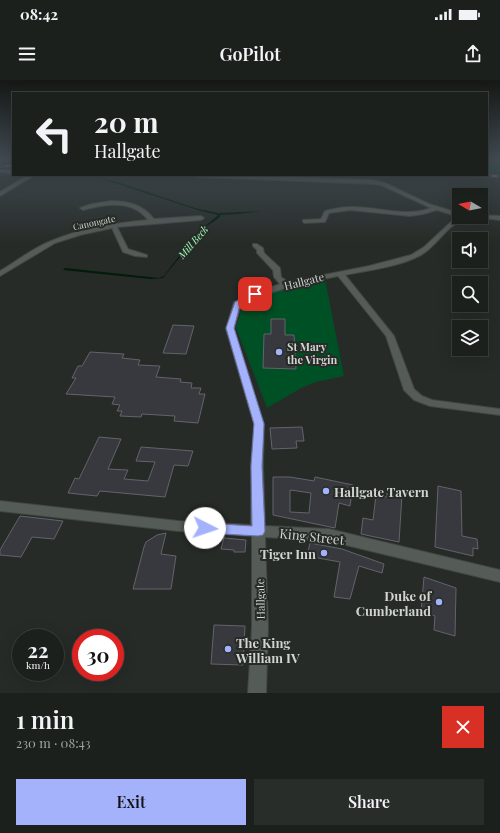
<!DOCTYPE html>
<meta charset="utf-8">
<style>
:root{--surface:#1c201d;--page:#292d2a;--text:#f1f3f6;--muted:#a0a3a4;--line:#3a3e3b;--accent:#a4b2fc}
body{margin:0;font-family:"Playfair Display",serif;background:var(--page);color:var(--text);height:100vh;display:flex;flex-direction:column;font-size:15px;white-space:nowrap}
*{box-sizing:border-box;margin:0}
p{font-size:13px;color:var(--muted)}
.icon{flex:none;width:22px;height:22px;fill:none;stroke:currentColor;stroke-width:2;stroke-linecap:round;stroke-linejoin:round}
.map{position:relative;height:613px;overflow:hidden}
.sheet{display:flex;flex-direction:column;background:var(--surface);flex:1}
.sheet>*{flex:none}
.banner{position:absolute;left:12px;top:12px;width:476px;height:84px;border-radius:0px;box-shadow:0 4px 16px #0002,0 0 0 1px var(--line);background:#1c201d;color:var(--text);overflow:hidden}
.needle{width:26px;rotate:280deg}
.controls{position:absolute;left:452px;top:108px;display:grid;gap:8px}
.controls a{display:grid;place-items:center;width:36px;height:36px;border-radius:0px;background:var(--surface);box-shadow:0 4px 16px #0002,0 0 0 1px var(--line);font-size:20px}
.speed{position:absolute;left:12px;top:549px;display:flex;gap:8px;font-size:20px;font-weight:700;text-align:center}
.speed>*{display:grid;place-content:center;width:52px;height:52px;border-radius:50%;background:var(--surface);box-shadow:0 4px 16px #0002,0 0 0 1px var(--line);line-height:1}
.speed small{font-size:10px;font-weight:400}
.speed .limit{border:6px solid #d22;background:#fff;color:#111}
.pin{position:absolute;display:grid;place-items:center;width:34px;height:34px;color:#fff;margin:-17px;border-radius:8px;box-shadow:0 2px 6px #0006}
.me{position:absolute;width:44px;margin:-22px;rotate:94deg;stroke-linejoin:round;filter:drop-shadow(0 0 3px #0008)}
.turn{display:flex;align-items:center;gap:14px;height:84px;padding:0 16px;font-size:18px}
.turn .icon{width:52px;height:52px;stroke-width:2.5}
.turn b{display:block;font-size:28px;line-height:34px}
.round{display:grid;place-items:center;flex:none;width:42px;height:42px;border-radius:0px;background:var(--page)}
.head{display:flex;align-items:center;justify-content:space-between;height:68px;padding:0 16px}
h1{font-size:24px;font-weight:600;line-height:30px}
.action{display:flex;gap:8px;margin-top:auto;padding:8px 16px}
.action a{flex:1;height:46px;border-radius:0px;background:var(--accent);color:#111;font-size:16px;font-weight:600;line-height:46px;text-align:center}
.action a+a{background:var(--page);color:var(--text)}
.status{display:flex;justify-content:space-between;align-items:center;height:28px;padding:0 20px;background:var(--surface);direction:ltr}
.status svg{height:11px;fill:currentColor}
header{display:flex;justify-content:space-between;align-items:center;height:52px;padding:0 16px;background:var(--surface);font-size:18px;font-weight:600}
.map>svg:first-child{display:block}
</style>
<div class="status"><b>08:42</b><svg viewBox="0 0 49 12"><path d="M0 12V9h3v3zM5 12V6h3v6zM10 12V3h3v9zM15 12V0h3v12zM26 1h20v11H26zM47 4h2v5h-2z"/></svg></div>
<header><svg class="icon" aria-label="menu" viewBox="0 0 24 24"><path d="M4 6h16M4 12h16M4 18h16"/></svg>GoPilot<svg class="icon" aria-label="share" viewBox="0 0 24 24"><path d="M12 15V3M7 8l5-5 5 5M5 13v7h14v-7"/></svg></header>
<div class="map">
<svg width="500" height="613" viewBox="0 0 500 613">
<rect width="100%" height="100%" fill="#262b27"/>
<path fill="#005025" d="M 487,78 L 500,78 L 500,91 L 487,91 Z
M 325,199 L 344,296 L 316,302 L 301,308 L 267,328 L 236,248 L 243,224 L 258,216 Z"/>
<path fill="#011c0a" d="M 89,95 L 124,104 L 195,128 L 218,133 L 261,131 L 326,122 L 239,134 L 221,135 L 219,138 L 204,148 L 195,158 L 163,198 L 150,199 L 63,190 L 65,188 L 159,198 L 164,196 L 195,155 L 218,135 L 201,131 Z"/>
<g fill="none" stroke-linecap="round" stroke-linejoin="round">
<path stroke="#011c0a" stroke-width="2" d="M 0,84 L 13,85
M 0,89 L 4,89"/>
</g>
<path fill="#37393f" stroke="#62646a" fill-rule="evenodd" d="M 271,239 L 285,239 L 285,255 L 294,255 L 296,289 L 263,288 L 264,254 L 271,254 Z
M 173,245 L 194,246 L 186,274 L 163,273 Z
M 90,272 L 124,274 L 122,278 L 140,280 L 138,285 L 160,286 L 156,297 L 181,299 L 180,302 L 192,303 L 191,308 L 201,308 L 199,314 L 205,314 L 198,343 L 174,341 L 175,336 L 142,334 L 141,337 L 120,336 L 122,331 L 117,331 L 120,325 L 112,324 L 115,317 L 66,314 L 76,298 L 72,298 L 78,286 L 82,286 Z
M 302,347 L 304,361 L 296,361 L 297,368 L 272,369 L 270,348 Z
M 99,357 L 121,359 L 108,389 L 128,390 L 124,399 L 148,401 L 155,382 L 136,381 L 141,367 L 193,371 L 188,386 L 174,385 L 165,417 L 100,411 L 97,416 L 68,413 L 75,398 L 79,399 Z
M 273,397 L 290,397 L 314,401 L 315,397 L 353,405 L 350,426 L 339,423 L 335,448 L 273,435 ZM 290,410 L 311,413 L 309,433 L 290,432 Z
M 438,406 L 461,411 L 462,456 L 477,459 L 478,469 L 473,468 L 473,476 L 435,467 Z
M 387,412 L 402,415 L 399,462 L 361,454 L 363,438 L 373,440 L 376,415 L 387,417 Z
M 20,436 L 63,441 L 54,459 L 32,457 L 21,477 L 0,475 L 0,470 Z
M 166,453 L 161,474 L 176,476 L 171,509 L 133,509 L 144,467 L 146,462 L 157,455 Z
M 224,458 L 246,460 L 245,472 L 234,472 L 234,470 L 221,469 Z
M 310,463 L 342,469 L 384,484 L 382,493 L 359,486 L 350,519 L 334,517 L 340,482 L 307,476 Z
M 424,497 L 456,508 L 455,556 L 434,550 L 435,536 L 421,532 Z
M 214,545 L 245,546 L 243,585 L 211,584 Z"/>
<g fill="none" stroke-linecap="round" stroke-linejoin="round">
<g stroke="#414642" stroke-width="2">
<path id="street" d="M 0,90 L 13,90 L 13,94 L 0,92 Z
M 194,95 L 236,95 L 373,100 L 385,103 L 429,124 L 459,133 L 459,137 L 437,130 L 423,134 L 410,136 L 350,130 L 329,133 L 325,142 L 305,143 L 303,142 L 303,140 L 321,139 L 325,131 C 333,129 341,127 350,127 C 377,126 404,138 431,128 L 381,105 L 373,104 L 197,97 Z
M 111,121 C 129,121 143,125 154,139 L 201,136 L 204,138 L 201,140 L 117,147 L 128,169 L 147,175 L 147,177 L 135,176 L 123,172 L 112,148 L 80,155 L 55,163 L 0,196 L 0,191 C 17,181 33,168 51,161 C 81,148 115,143 148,140 C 132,119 105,124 83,130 L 80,128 L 92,124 Z
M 481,135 L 500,136 L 500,140 C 489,139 477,136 466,139 C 447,144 438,165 421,175 C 399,187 369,190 345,195 L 394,256 L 414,309 L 422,316 L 432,320 L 500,329 L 500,335 L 430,326 L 414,320 L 404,310 L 386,256 L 338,196 C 304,203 272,210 241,225 L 234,249 L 264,344 L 263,386 L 265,446 L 329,449 L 500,490 L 500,502 L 329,461 L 265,457 L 268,547 L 266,613 L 248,613 L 252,547 L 252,456 L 178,451 L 0,431 L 0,421 L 178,441 L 251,445 L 251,386 L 254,344 L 226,249 L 234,222 L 255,213 L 280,204 L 274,197 L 273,190 L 257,173 L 257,170 L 253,166 L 253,164 L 257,164 L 263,168 L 264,173 L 280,188 L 281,197 L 288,202 L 369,186 L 411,175 L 424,167 L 452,141 L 461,137 L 481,137 Z"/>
</g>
<g stroke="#414642" stroke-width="2">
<path id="secondary" d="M 28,95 L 35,95 L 0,116 L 0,112 Z"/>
</g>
<use href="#street" fill="#555b56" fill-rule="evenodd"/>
<use href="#secondary" fill="#555b56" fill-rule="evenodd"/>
<g stroke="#797d7a" stroke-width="2.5">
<path id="rail" d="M 0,86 L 13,86
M 377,95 L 500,96"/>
</g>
<use href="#rail" stroke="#262b27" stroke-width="1.5" stroke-dasharray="5" stroke-linecap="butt"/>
</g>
<linearGradient id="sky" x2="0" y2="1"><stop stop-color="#151815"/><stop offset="0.48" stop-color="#414a52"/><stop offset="1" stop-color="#414a52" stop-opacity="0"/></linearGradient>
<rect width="500" height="164" fill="url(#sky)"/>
<path fill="#a4b2fc" stroke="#6b74a4" d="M 255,212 L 258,214 L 257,216 L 240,225 L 234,248 L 264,344 L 262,386 L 265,451 L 263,455 L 258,456 L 205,453 L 200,451 L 199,448 L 200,444 L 205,443 L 252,446 L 251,386 L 254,344 L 226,248 L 235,222 Z"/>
<g fill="#a4b2fc" stroke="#262b27" stroke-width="1.5">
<circle cx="279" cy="272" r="4"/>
<circle cx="326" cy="411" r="4"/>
<circle cx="324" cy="473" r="4"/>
<circle cx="439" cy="522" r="4"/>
<circle cx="228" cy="569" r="4"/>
</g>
<g text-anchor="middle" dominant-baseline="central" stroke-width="4" stroke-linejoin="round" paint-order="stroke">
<g font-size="9" fill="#d1d4d1" stroke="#262b27">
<text transform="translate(94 142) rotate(-12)">Canongate</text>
</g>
<g font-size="10" font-style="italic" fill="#a3fdbc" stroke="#262b27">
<text transform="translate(193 162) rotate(-49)">Mill Beck</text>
</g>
<g font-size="11" fill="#d1d4d1" stroke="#262b27">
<text transform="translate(304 201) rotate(-14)">Hallgate</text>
<text transform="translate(260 519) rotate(-91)">Hallgate</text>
</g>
<g font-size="11" font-weight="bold" fill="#d1d4d1" stroke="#262b27" text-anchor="start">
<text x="287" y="266">St Mary<tspan x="287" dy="13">the Virgin</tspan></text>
</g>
<g font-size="13" font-weight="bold" fill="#d1d4d1" stroke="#262b27" text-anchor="start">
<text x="334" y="411">Hallgate Tavern</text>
<text x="316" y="473" text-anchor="end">Tiger Inn</text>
<text x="431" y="515" text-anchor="end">Duke of<tspan x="431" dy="15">Cumberland</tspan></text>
<text x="236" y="562">The King<tspan x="236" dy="15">William IV</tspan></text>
</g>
<g font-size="13" fill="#d1d4d1" stroke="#262b27">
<text transform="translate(312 456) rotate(6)">King Street</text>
</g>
</g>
</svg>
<div class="controls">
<a><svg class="needle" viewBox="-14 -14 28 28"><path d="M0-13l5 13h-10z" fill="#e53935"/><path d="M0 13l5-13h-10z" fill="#a0a3a4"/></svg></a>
<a><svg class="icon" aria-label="sound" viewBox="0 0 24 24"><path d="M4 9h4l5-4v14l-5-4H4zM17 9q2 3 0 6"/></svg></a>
<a><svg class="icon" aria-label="search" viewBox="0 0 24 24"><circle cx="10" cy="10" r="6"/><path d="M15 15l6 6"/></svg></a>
<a><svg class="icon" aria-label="layers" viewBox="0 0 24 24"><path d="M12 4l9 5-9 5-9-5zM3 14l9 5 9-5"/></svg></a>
</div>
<div class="speed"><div>22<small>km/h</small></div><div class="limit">30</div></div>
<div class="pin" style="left:255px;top:214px;background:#d93025"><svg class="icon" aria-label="arrive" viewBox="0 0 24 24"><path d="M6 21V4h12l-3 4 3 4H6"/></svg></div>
<svg class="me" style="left:205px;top:448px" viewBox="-20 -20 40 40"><circle r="19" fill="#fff"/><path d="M0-13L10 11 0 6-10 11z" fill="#a4b2fc"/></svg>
<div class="banner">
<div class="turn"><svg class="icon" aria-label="left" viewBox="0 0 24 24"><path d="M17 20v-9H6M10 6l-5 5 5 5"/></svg><div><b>20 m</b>Hallgate</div></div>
</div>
</div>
<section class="sheet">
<div class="head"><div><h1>1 min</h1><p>230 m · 08:43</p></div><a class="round" style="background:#d93025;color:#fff"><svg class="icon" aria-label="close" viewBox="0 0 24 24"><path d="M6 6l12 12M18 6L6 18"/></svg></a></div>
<div class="action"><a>Exit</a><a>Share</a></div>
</section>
